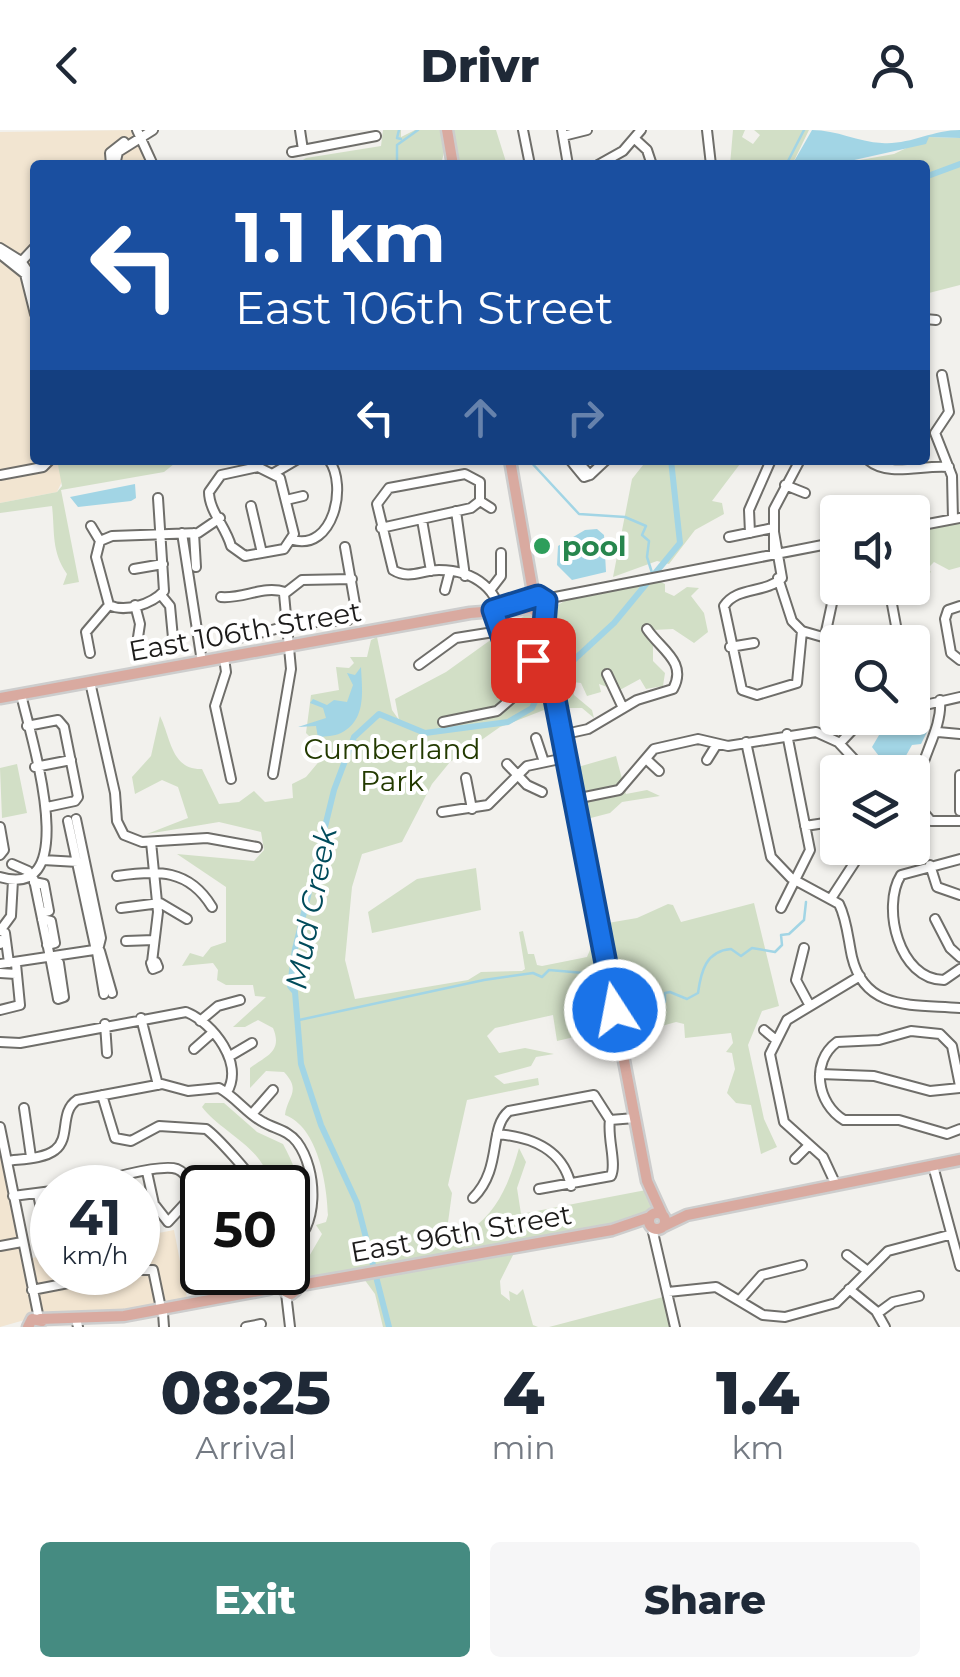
<!DOCTYPE html>
<style>
:root{--surface:#fff;--page:#f6f6f7;--text:#1f2937;--muted:#747a83;--accent:#458b81}
body{margin:0;font-family:Montserrat,sans-serif;background:var(--page);color:var(--text);height:100vh;display:flex;flex-direction:column;font-size:38px;white-space:nowrap}
*{box-sizing:border-box;margin:0}
p{font-size:32px;color:var(--muted)}
.icon{flex:none;width:55px;height:55px;fill:none;stroke:currentColor;stroke-width:2;stroke-linecap:round;stroke-linejoin:round}
.map{position:relative;height:1197px;overflow:hidden}
.details{display:flex;flex-direction:column;background:var(--surface);flex:1}
.details>*{flex:none}
.hud{position:absolute;left:30px;top:30px;width:900px;height:305px;border-radius:10px;box-shadow:0 2px 8px #0004;background:#1a4fa0;color:#fff;overflow:hidden}
.controls{position:absolute;left:820px;top:365px;display:grid;gap:20px}
.controls a{display:grid;place-items:center;width:110px;height:110px;border-radius:10px;background:var(--surface);box-shadow:0 2px 8px #0004;font-size:50px}
.speed{position:absolute;left:30px;top:1035px;display:flex;gap:20px;font-size:50px;font-weight:700;text-align:center}
.speed>*{display:grid;place-content:center;width:130px;height:130px;border-radius:50%;background:var(--surface);box-shadow:0 2px 8px #0004;line-height:1}
.speed small{font-size:25px;font-weight:400}
.speed .limit{border:5px solid #111;border-radius:15px;background:#fff;color:#111}
.pin{position:absolute;display:grid;place-items:center;width:85px;height:85px;color:#fff;margin:-42px;border-radius:20px;box-shadow:0 5px 15px #0006}
.me{position:absolute;width:110px;margin:-55px;rotate:349deg;stroke-linejoin:round;filter:drop-shadow(0 0 8px #0008)}
.turn{display:flex;align-items:center;gap:35px;height:210px;padding:0 40px;font-size:45px}
.turn .icon{width:130px;height:130px;stroke-width:2.5}
.turn b{display:block;font-size:70px;line-height:85px}
.lanes{display:flex;align-items:center;height:95px;padding:0 40px;background:#0003;justify-content:center;gap:50px;direction:ltr}
.lanes .off{opacity:.35}
.eta{display:flex;justify-content:space-evenly;align-items:center;height:170px;text-align:center}
.eta b{font-size:60px;font-weight:800;line-height:70px}
.cta{display:flex;gap:20px;margin-top:auto;padding:20px 40px}
.cta a{flex:1;height:115px;border-radius:10px;background:var(--accent);color:#fff;font-size:40px;font-weight:800;line-height:115px;text-align:center}
.cta a+a{background:var(--page);color:var(--text)}
header{display:flex;justify-content:space-between;align-items:center;height:130px;padding:0 40px;background:var(--surface);font-size:45px;font-weight:800}
.map>svg:first-child{display:block}
</style>
<header><svg class="icon" aria-label="back" viewBox="0 0 24 24"><path d="M15 5l-7 7 7 7"/></svg>Drivr<svg class="icon" aria-label="person" viewBox="0 0 24 24"><circle cx="12" cy="8" r="4"/><path d="M4 21q1-7 8-7t8 7"/></svg></header>
<div class="map">
<svg width="960" height="1197" viewBox="0 0 960 1197">
<rect width="100%" height="100%" fill="#f2f1ed"/>
<path fill="#f2e5d1" d="M 134,0 L 151,35 L 35,35 L 35,131 L 28,134 L 0,116 L 0,2 Z
M 0,126 L 22,144 L 35,190 L 35,330 L 80,330 L 71,332 L 57,362 L 0,373 Z
M 0,1017 L 22,1130 L 52,1124 L 52,1142 L 138,1142 L 138,1107 L 174,1100 L 188,1173 L 120,1185 L 28,1189 L 0,1197 Z"/>
<path fill="#d2dfc6" d="M 383,0 L 401,0 L 401,7 L 415,0 L 496,0 L 507,35 L 456,35 L 453,10 L 445,18 L 441,35 L 295,35 L 306,28 L 381,16 Z
M 733,0 L 745,0 L 742,7 L 753,14 L 760,5 L 754,0 L 809,0 L 792,35 L 730,35 Z
M 929,7 L 960,8 L 960,155 L 925,164 L 925,35 L 832,35 L 894,24 Z
M 80,330 L 179,330 L 164,342 L 61,360 L 79,452 L 63,455 L 67,444 C 51,421 55,402 52,376 L 0,383 L 0,373 L 57,362 L 62,356 L 58,335 Z
M 647,330 L 743,330 L 712,371 L 722,373 L 724,384 L 695,400 L 669,434 L 657,431 L 613,447 L 632,349 Z
M 960,389 L 960,437 L 949,440 L 934,432 L 928,438 L 931,442 L 920,449 L 912,399 Z
M 659,451 L 665,454 L 665,462 L 674,466 L 687,457 L 699,458 L 691,466 L 704,483 L 708,502 L 694,513 L 673,499 L 653,500 L 653,531 L 665,543 L 663,556 L 646,559 L 640,549 L 618,561 L 599,554 L 601,562 L 587,566 L 581,553 L 573,552 L 574,565 L 592,580 L 594,588 L 582,578 L 562,578 L 544,490 C 564,456 624,459 659,451 Z
M 531,481 L 554,589 L 544,580 L 500,597 L 450,632 L 432,654 L 402,712 L 362,724 L 352,757 L 345,830 L 355,869 L 468,850 L 481,842 L 522,841 L 525,839 L 519,802 L 523,801 L 528,824 L 534,824 L 537,835 L 542,836 L 587,827 L 595,808 L 610,865 L 604,876 L 584,888 L 583,905 L 557,911 L 553,885 L 495,898 L 487,906 L 499,923 L 525,918 L 554,924 L 536,927 L 531,936 L 494,946 L 504,954 L 538,948 L 539,955 L 467,970 L 448,1055 L 452,1063 L 446,1107 L 450,1111 L 457,1097 L 470,1100 C 499,1081 510,1050 519,1018 L 526,1032 L 517,1058 L 521,1084 L 646,1060 L 652,1080 L 635,1091 L 309,1150 L 307,1130 L 322,1104 L 316,1095 L 326,1092 L 328,1085 C 327,1054 318,997 285,985 C 287,967 302,961 284,942 L 266,941 L 250,958 L 250,938 C 266,926 283,922 273,898 L 258,890 L 245,897 L 233,897 L 266,867 L 255,866 L 253,855 L 226,855 L 217,850 L 218,840 L 213,833 L 182,836 L 190,823 L 203,827 L 211,817 L 226,812 L 226,757 L 177,724 L 254,731 L 264,720 L 261,702 L 219,692 L 147,704 L 188,688 L 178,657 L 162,650 L 135,664 L 132,647 L 151,626 L 160,586 C 171,608 171,640 202,639 L 219,674 L 239,672 L 254,661 L 265,672 L 293,668 L 292,654 L 306,647 L 327,622 L 326,611 L 314,611 L 306,603 L 311,565 L 339,560 L 336,537 L 349,538 L 354,533 L 350,527 L 367,527 L 371,510 L 377,507 L 392,580 L 399,590 L 395,569 L 446,542 Z
M 616,626 L 626,664 L 647,660 L 660,666 L 622,672 L 610,683 L 583,690 L 569,631 L 578,637 Z
M 17,634 L 27,683 L 2,688 L 0,638 Z
M 476,738 L 481,780 L 372,803 L 368,782 L 417,749 Z
M 754,773 L 779,876 L 762,881 L 748,915 L 764,989 L 777,1017 L 761,1024 L 751,975 L 736,973 L 727,963 L 735,939 L 732,923 L 726,922 L 733,913 L 731,903 L 685,908 L 684,894 L 676,892 L 622,907 L 602,794 L 637,788 L 668,774 L 673,775 L 681,792 Z
M 205,973 L 224,973 L 257,1002 L 283,1014 C 299,1044 311,1077 290,1106 L 288,1058 L 268,1057 C 271,1021 220,1002 202,977 Z
M 514,1123 L 500,1151 L 501,1164 L 510,1171 L 509,1161 L 517,1165 L 523,1159 L 533,1195 L 538,1197 L 383,1197 L 375,1164 L 364,1149 Z
M 663,1167 L 668,1168 L 674,1197 L 549,1197 Z"/>
<path fill="#a2d5e5" d="M 812,0 C 837,0 858,12 882,13 C 910,15 932,0 960,0 L 960,8 L 929,7 L 926,14 L 832,35 L 792,35 Z
M 135,354 L 136,368 L 131,371 L 78,377 L 70,367 Z
M 597,399 L 604,405 L 606,442 L 572,450 L 557,435 L 558,416 L 585,400 Z
M 361,537 C 362,560 367,590 341,603 C 333,607 327,605 318,608 L 316,596 L 298,597 L 326,588 L 323,578 L 310,573 L 313,569 L 327,575 L 334,570 L 347,572 L 353,555 L 347,543 L 355,545 Z
M 889,588 L 903,599 L 928,600 L 921,614 L 912,615 L 899,638 L 890,627 L 882,630 L 872,617 Z"/>
<g fill="none" stroke-linecap="round" stroke-linejoin="round">
<path stroke="#a2d5e5" stroke-width="2.5" d="M 399,0 L 397,8 L 401,9
M 397,35 L 397,15 L 418,0
M 786,35 L 804,0
M 529,330 L 579,384 L 625,387 L 646,396 L 642,405 L 649,411 L 647,427 L 653,446
M 613,850 L 619,860 L 626,849 L 631,855 L 638,851 L 638,858 L 652,861 L 658,871 L 665,872 L 665,863 L 670,862 L 687,869 L 698,863 C 701,841 706,821 731,819 L 741,826 L 752,818 L 775,822 L 782,815 L 781,805 L 789,804 L 804,790 L 806,772
M 299,890 L 484,850 L 533,843 L 542,847 L 549,840 L 584,843 L 595,836 L 602,841"/>
<path stroke="#a2d5e5" stroke-width="6" d="M 925,47 L 960,34
M 389,1197 L 357,1073 L 321,995 L 301,934 L 295,862 L 290,856 L 295,819 L 334,660 L 354,607 L 379,584 L 425,603 L 508,592 L 532,578 L 540,561 L 614,493 L 680,413 L 671,330"/>
<g stroke="#6f6e6a" stroke-width="12">
<path id="minor" d="M 137,0 L 153,35
M 300,0 L 303,20
M 523,0 L 530,35
M 562,0 L 568,35
M 707,0 L 711,35
M 563,6 L 587,0
M 635,9 L 647,20 L 652,35
M 292,22 L 376,6
M 111,35 L 110,23 L 124,12
M 115,35 L 118,22 L 153,0
M 598,35 L 623,21 L 641,0
M 0,118 L 21,131 L 35,152
M 0,124 L 25,144 L 35,184
M 21,132 L 35,117
M 925,189 L 936,190
M 942,245 L 949,282 L 935,303 L 952,346 L 953,389
M 570,330 L 584,347 L 590,345
M 576,330 L 590,345
M 868,330 C 889,348 923,334 949,337
M 258,337 L 280,348 L 294,404 L 284,419 L 245,426 L 231,416 C 226,397 209,381 209,362 L 221,345 Z
M 274,343 L 296,330
M 0,345 L 43,337 L 50,330
M 590,345 L 606,330
M 785,355 L 805,363
M 286,370 L 303,366
M 480,371 L 480,352 L 465,344 L 389,358 L 377,374 L 393,440 C 409,450 422,440 439,440 C 474,440 503,460 500,496
M 251,376 L 262,423
M 456,381 L 465,446
M 422,390 L 431,441
M 91,396 L 100,411
M 912,397 L 960,388
M 381,398 L 471,378 L 480,371 L 491,378
M 774,402 L 782,448 C 765,464 737,456 724,476 L 742,560 L 757,565 L 797,553 L 802,501
M 182,403 L 202,532
M 194,403 L 196,437
M 750,403 L 749,380 L 771,330
M 729,407 L 773,398
M 293,410 C 333,421 348,356 329,330
M 100,411 L 112,406 L 198,403 L 220,388
M 100,411 L 96,427 L 109,475
M 774,424 L 774,379 L 800,330
M 134,439 L 163,434
M 778,448 L 792,491 L 802,501
M 889,458 L 899,512
M 491,459 L 501,446 L 501,423
M 445,460 L 450,441
M 161,465 L 170,476 L 173,508
M 221,467 C 244,469 263,455 285,462
M 545,469 L 838,412
M 109,475 C 125,483 152,474 164,461 L 158,368
M 135,475 L 140,494 L 137,514
M 960,476 L 948,480 L 945,489 L 951,523 L 960,530
M 802,501 L 840,512
M 825,506 L 834,464 L 831,438
M 231,510 L 300,493 L 348,490 L 355,474 L 345,417
M 730,517 L 754,513
M 90,523 L 86,502 L 109,475
M 224,528 L 226,542 L 215,576 L 231,649
M 419,535 L 456,508 L 500,501
M 607,544 L 623,578
M 90,552 L 115,663 L 117,691 L 124,705 L 142,712 L 207,708 L 257,717
M 940,570 C 944,611 895,655 931,691 L 960,691
M 912,578 L 960,567
M 443,592 L 497,581 L 535,548 L 533,529 L 506,514 L 499,495
M 27,596 L 58,590 L 64,597 L 78,667 L 75,671 L 47,677
M 938,602 L 960,604
M 561,605 L 588,599 L 637,570 L 673,559 C 688,532 660,519 647,499
M 536,608 L 544,632
M 746,612 L 771,727 L 791,748 L 839,774 C 847,790 848,809 852,827 C 865,882 915,874 960,878
M 840,613 L 859,593
M 646,629 L 659,641
M 707,630 L 717,614
M 507,634 L 527,655 L 542,662
M 35,637 L 71,630
M 273,644 L 291,539 L 284,464 L 302,450 L 352,449
M 960,645 L 960,681
M 466,648 L 472,679
M 575,669 L 619,660 L 654,619 L 698,609 L 728,616 L 816,602 L 838,612 L 866,642
M 442,682 L 488,675 L 527,636 L 565,628
M 76,689 L 101,808 L 99,816
M 68,691 L 95,816
M 805,696 L 825,693
M 0,697 L 4,720 L 0,725
M 151,712 L 158,782 L 152,832
M 960,729 L 901,745 C 881,777 899,850 944,850 L 960,839
M 43,730 L 78,732
M 12,734 L 28,741 L 34,750 L 51,832
M 930,735 L 937,757 L 960,765
M 117,746 C 158,740 189,739 212,777
M 0,747 C 86,773 28,599 21,564
M 34,752 L 44,754 L 49,781 L 41,783
M 832,767 L 864,718
M 121,778 L 160,773 L 187,789
M 781,778 L 810,720 L 787,604
M 42,789 L 51,791 L 55,813 L 47,815
M 935,789 L 950,818 L 960,827
M 0,801 L 11,786 L 13,750
M 5,803 L 9,833
M 0,810 L 0,814
M 126,811 L 154,810
M 804,818 L 796,850 L 810,876
M 100,821 L 112,863
M 97,822 L 104,864
M 51,832 L 59,833 L 64,867 L 58,869 Z
M 156,832 L 158,837 L 153,839 L 151,833 Z
M 0,834 L 94,820
M 0,843 L 16,844
M 0,880 L 20,875 L 16,834
M 141,888 L 158,955
M 200,891 L 218,876 L 240,870
M 105,894 L 107,923
M 764,900 L 776,910
M 0,912 L 20,913 L 186,882 C 214,893 244,934 227,962
M 194,919 L 211,904
M 230,926 L 252,913
M 820,944 L 874,946 L 930,961 L 960,958
M 960,956 L 952,916 L 940,904 L 911,901 L 879,910 L 837,912 C 810,932 817,974 844,990 L 899,990 L 947,1004 L 960,999
M 102,965 L 115,1008 L 131,1011 L 159,996 L 206,999 C 216,1006 252,1045 258,1058
M 24,978 L 31,1027
M 252,984 L 273,960
M 610,990 L 635,988
M 0,997 L 39,1189
M 497,1004 C 532,1007 563,1019 571,1056
M 795,1029 L 808,1016
M 7,1031 C 20,1029 44,1029 55,1020 C 71,1008 59,982 77,970 L 162,954 L 188,961 L 219,958 C 236,967 247,984 263,992 C 275,999 288,1000 297,1012 C 318,1040 320,1100 288,1118
M 933,1036 L 960,1136
M 836,1055 L 823,1027 L 784,992 L 770,924 L 787,890 L 860,846
M 78,1058 C 96,1052 160,1033 177,1039 C 189,1044 190,1057 190,1068 L 168,1092 L 154,1074 L 147,1042
M 539,1059 L 611,1046 C 617,1033 607,1008 610,990
M 38,1064 L 42,1084 L 52,1095
M 13,1066 L 52,1061
M 473,1068 C 503,1038 488,998 509,981 L 594,965 L 610,990
M 652,1098 L 675,1197
M 0,1116 L 22,1112
M 847,1125 L 865,1139
M 138,1140 L 153,1140 L 162,1183
M 849,1159 L 876,1181 L 885,1197
M 32,1160 L 125,1142
M 668,1162 L 716,1157 L 763,1185 L 785,1187 L 836,1173 L 888,1121 L 949,1105
M 286,1163 L 290,1197
M 244,1164 L 249,1142
M 740,1170 L 762,1145 L 802,1135
M 163,1183 L 164,1197
M 878,1183 L 893,1172 L 919,1166
M 77,1193 L 78,1197
M 246,1197 L 261,1194"/>
</g>
<g stroke="#cdcdcd" stroke-width="15">
<path id="major" d="M 447,0 L 453,35
M 510,330 L 534,468
M531 474a8 8 0 1 1 16 0a8 8 0 1 1-16 0Z
M 545,480 L 543,507 L 647,1051 L 662,1084
M 0,568 L 470,483 L 532,478
M649 1091a8 8 0 1 1 16 0a8 8 0 1 1-16 0Z
M 664,1096 L 687,1085 L 960,1030
M 285,1152 L 285,1161 L 291,1164 L 296,1160 L 295,1151
M 40,1189 L 124,1186 L 269,1159 L 289,1150 L 306,1154 L 612,1100 L 650,1087
M 28,1197 L 32,1189 L 42,1191"/>
</g>
<use href="#minor" stroke="#fff" stroke-width="8"/>
<use href="#major" stroke="#d9aaa0" stroke-width="10"/>
</g>
<g fill="none" stroke-linecap="round" stroke-linejoin="round">
<g stroke="#114b97" stroke-width="25">
<path id="route" d="M 533,530 L 504,512 L 493,480 L 538,466 L 546,471 L 543,507 L 615,880"/>
</g>
<use href="#route" stroke="#1a73e8" stroke-width="18"/>
</g>
<circle fill="#2e9e5b" stroke="#fff" stroke-width="4" cx="542" cy="416" r="10"/>
<g text-anchor="middle" dominant-baseline="central" stroke-width="8" stroke-linejoin="round" paint-order="stroke">
<g font-size="28" font-weight="bold" fill="#27864d" stroke="#fff" text-anchor="start">
<text x="562" y="416">pool</text>
</g>
<g font-size="28" fill="#1c1b1a" stroke="#fff">
<text transform="translate(245 501) rotate(-10)">East 106th Street</text>
<text transform="translate(461 1103) rotate(-10)">East 96th Street</text>
</g>
<g font-size="28" fill="#233a00" stroke="#fff">
<text x="392" y="619">Cumberland<tspan x="392" dy="32">Park</tspan></text>
</g>
<g font-size="30" font-style="italic" fill="#004b5b" stroke="#fff">
<text transform="translate(311 778) rotate(-79)">Mud Creek</text>
</g>
</g>
</svg>
<div class="controls">
<a><svg class="icon" aria-label="sound" viewBox="0 0 24 24"><path d="M4 9h4l5-4v14l-5-4H4zM17 9q2 3 0 6"/></svg></a>
<a><svg class="icon" aria-label="search" viewBox="0 0 24 24"><circle cx="10" cy="10" r="6"/><path d="M15 15l6 6"/></svg></a>
<a><svg class="icon" aria-label="layers" viewBox="0 0 24 24"><path d="M12 4l9 5-9 5-9-5zM3 14l9 5 9-5"/></svg></a>
</div>
<div class="speed"><div>41<small>km/h</small></div><div class="limit">50</div></div>
<div class="pin" style="left:533px;top:530px;background:#d93025"><svg class="icon" aria-label="arrive" viewBox="0 0 24 24"><path d="M6 21V4h12l-3 4 3 4H6"/></svg></div>
<svg class="me" style="left:615px;top:880px" viewBox="-20 -20 40 40"><circle r="17" fill="#1a73e8" stroke="#fff" stroke-width="3"/><path d="M0-11L8 9 0 5-8 9z" fill="#fff"/></svg>
<div class="hud">
<div class="turn"><svg class="icon" aria-label="left" viewBox="0 0 24 24"><path d="M17 20v-9H6M10 6l-5 5 5 5"/></svg><div><b>1.1 km</b>East 106th Street</div></div>
<div class="lanes"><svg class="icon" aria-label="left" viewBox="0 0 24 24"><path d="M17 20v-9H6M10 6l-5 5 5 5"/></svg><svg class="icon off" aria-label="ahead" viewBox="0 0 24 24"><path d="M12 20V5M6 11l6-6 6 6"/></svg><svg class="icon off" aria-label="right" viewBox="0 0 24 24"><path d="M7 20v-9h11M14 6l5 5-5 5"/></svg></div>
</div>
</div>
<section class="details">
<div class="eta">
<div><b>08:25</b><p>Arrival</p></div>
<div><b>4</b><p>min</p></div>
<div><b>1.4</b><p>km</p></div>
</div>
<div class="cta"><a>Exit</a><a>Share</a></div>
</section>
